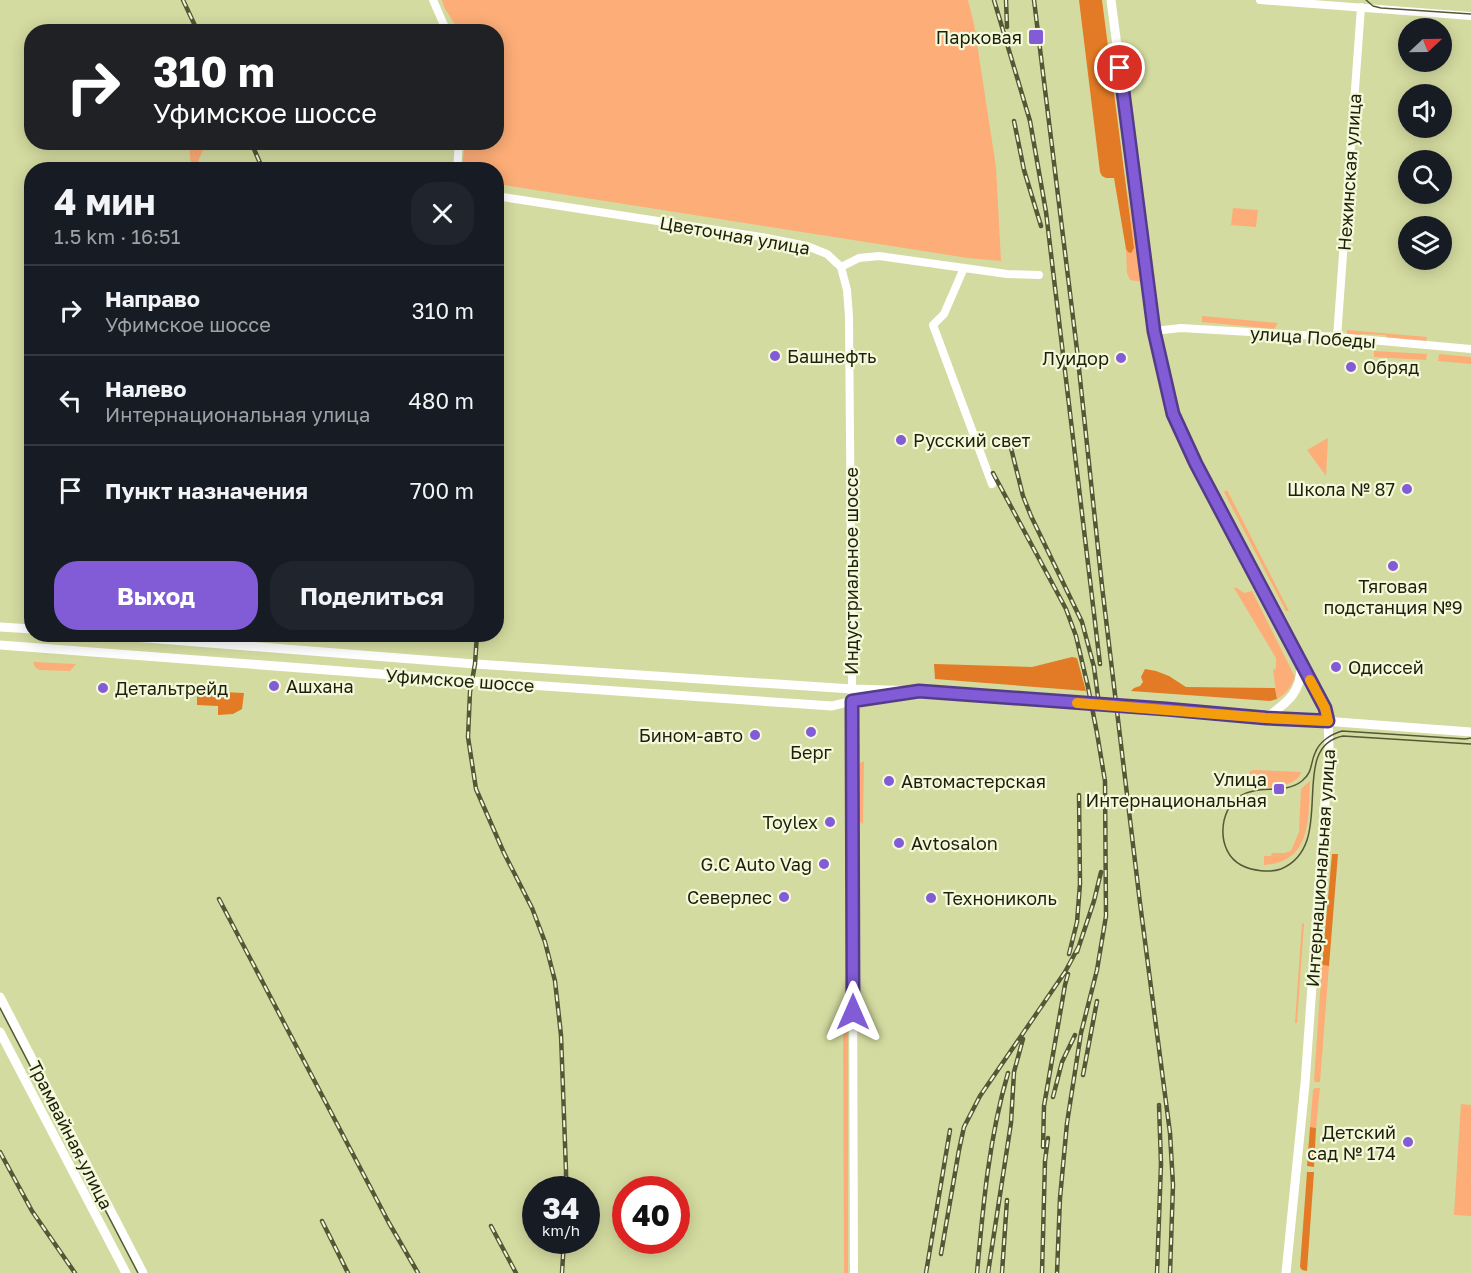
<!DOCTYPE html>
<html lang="ru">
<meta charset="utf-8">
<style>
:root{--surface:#171b24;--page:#20242c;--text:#f1f3f6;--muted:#9ea1a6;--line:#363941;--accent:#815cd6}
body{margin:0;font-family:"Golos Text",sans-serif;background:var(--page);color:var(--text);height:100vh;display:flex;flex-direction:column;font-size:22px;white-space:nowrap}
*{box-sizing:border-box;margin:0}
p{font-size:20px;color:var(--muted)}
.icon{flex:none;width:33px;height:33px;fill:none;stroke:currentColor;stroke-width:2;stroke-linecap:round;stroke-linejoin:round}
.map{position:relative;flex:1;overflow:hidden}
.drawer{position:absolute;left:24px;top:162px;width:480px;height:480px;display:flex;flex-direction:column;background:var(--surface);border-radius:24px;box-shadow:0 3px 15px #0003}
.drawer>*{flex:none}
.banner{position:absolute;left:24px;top:24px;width:480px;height:126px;border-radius:24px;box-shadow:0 3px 15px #0003;background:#202124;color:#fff;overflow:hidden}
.needle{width:39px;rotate:68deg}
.tools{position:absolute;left:1398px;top:18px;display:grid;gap:12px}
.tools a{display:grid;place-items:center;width:54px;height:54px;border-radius:50%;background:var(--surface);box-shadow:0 3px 15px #0003;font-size:30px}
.speed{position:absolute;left:522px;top:1176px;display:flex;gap:12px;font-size:30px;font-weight:700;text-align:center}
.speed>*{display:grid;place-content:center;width:78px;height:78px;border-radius:50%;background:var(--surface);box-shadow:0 3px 15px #0003;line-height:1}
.speed small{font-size:15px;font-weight:400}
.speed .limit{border:9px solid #d22;background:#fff;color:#111}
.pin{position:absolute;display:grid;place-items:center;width:51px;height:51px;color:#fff;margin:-26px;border:3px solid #fff;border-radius:50%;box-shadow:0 2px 6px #0007}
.me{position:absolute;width:66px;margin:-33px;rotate:0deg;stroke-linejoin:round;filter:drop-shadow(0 0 4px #0008)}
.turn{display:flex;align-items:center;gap:21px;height:126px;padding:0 30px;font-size:27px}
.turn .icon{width:78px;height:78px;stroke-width:2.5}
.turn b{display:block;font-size:42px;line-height:51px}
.round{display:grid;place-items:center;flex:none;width:63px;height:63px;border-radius:24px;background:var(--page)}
.overview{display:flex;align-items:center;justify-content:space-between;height:102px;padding:0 30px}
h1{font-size:36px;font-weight:700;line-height:45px}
.button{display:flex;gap:12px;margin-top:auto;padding:12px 30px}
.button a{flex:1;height:69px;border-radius:24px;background:var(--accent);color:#fff;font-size:24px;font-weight:700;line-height:69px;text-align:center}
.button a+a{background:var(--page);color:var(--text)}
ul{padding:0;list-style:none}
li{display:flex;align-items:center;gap:18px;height:90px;padding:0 30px;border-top:2px solid var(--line)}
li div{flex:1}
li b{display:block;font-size:22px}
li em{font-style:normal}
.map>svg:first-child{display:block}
</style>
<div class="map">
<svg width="1471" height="1273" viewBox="0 0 1471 1273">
<rect width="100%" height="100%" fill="#d4dba0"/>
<path fill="#fdad77" d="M 442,0 L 968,0 L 974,24 L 996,167 L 1001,261 L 968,258 L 497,184 L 496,170 L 463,169 L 462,167 L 465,143 L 496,142 L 496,32 L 459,31 L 444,7 Z
M 191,143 L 206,143 L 199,159 L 197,169 L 194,169 C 189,160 189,152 191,143 Z
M 1127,190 L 1142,282 L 1130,280 L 1127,273 L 1126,249 L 1128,252 L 1134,248 Z
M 1233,208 L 1258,210 L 1256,227 L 1231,225 Z
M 1202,316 L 1278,323 L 1274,329 L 1202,322 Z
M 1347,330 L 1427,337 L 1426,342 L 1388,339 L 1385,335 L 1361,334 L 1357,337 L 1347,336 Z
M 1374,351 L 1427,354 L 1426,360 L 1374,357 Z
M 1439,354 L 1471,357 L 1471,364 L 1438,361 Z
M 1328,438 L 1326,476 L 1307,450 Z
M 1227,490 L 1289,611 L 1286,611 L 1224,492 Z
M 1234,588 L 1237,588 L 1244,593 L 1252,591 L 1295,677 C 1291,687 1287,693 1277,699 L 1273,670 L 1276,668 L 1276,658 Z
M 33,662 L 76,664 L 70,671 L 39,670 L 35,667 Z
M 864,761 L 863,824 L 860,822 L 859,820 L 860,763 Z
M 1254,770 L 1301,772 C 1297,788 1267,787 1253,789 L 1249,785 L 1250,771 Z
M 1310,781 C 1308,817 1313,862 1264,865 L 1264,856 L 1271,856 L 1272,853 L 1284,853 L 1291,851 L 1299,832 L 1301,789 Z
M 1302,923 L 1304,924 L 1297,1023 L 1295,1023 Z
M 1322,965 L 1329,966 L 1320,1082 L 1315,1082 L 1314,1080 Z
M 843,1021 L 848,1021 L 848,1273 L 844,1273 Z
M 1315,1088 L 1320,1088 L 1316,1128 L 1310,1127 L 1313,1090 Z
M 1461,1104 L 1471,1105 L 1471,1216 L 1454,1215 Z"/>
<path fill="#e37a25" d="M 1079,0 L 1102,0 L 1134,248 L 1131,253 L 1128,252 L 1126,249 L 1114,178 L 1106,178 L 1102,176 L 1100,172 Z
M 1072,657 L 1077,658 L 1086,691 L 935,679 L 934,664 L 1032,667 Z
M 1145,669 L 1156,671 L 1169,676 L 1186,687 L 1275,688 L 1277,699 L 1270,701 L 1131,691 L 1134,688 L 1140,686 L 1143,682 L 1141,677 Z
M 197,691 L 244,693 L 242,709 L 233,714 L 218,715 L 218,706 L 197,705 Z
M 1332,854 L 1338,854 L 1329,966 L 1322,965 Z
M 1310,1127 L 1316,1128 L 1314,1167 L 1307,1166 Z
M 1307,1172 L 1314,1172 L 1307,1271 L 1302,1270 L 1300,1267 Z"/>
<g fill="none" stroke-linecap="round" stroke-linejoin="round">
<path stroke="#fff" stroke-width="8" d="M 433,0 L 447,32
M 1260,0 L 1471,16
M 457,170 L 459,142
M 496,196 L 761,237 L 807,246 L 827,254 L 841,267
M 841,267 L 847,290 L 849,317 L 852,674 L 854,1273
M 841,267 L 859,258 L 879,256 L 1007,274 L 1039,275
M 964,268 L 944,314 L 933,325 L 992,484
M 1154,331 L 1181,328 L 1337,337 L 1471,349
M 1337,337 L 1361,7"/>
<path stroke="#fff" stroke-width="9" d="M 1111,0 L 1154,331 L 1173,414 L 1196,464 L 1325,708 L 1328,721 L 1329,747 L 1305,1084 L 1286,1273
M 0,627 L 32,629
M 97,634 L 475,664 L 852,689 L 919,691 L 1471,732
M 0,645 L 472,681 L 832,706 L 852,701 L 894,695
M 1266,718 C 1286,703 1301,694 1301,666
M 0,997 L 143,1273
M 0,1032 L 126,1273"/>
<path stroke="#535835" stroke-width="1.5" d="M 1366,0 L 1373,6 L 1381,8 L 1471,14
M 1471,738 L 1465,739 L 1342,731 C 1331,734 1319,742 1315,753 C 1310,764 1313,772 1302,781 C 1284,795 1259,784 1240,796 C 1218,810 1216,852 1241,865 C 1252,871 1270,873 1281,869 C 1339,845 1286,747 1343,736 L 1471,744
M 0,1008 L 138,1273"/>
<g stroke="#535835" stroke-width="4.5">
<path id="rail" d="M 183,0 L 198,32
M 994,0 L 1030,121 L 1046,212 L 1100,664
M 1006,0 L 1007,27
M 1034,0 L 1077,350 L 1102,586 L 1140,903 L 1170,1133 L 1173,1185 L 1170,1273
M 1014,121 L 1024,170 L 1041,226
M 251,142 L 263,170
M 1010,444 L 1023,496 L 1031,516 L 1082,622 L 1094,667 L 1098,697
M 496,469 L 499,472
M 993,473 L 1066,609 L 1076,636 L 1088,687 L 1097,733 L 1105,781 L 1106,916 L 1097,970 L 1081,1033 L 1067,1123 L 1060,1198 L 1057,1273
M 477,634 L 475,664 L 470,692 L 468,737 L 476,789 L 504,853 L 532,908 L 545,942 L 555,981 L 561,1035 L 566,1171 L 566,1190
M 219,899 L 389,1223 L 418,1273
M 1077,952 L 1094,901 L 1101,872
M 1069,954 L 1077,922 L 1080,884 L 1079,795
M 1083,1075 L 1097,1001
M 1053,1097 L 1062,1062 L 1075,1035
M 1043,1147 L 1044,1106 L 1065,985 L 1068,974
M 0,1152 L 32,1211 L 75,1273
M 322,1221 L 348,1273
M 491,1226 L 516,1273
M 941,1254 L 959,1150 L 964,1127 L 980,1096 L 1065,972 L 1079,946
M 562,1273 L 564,1240
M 926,1273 L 950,1130
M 977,1273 C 983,1206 989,1138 1008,1073
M 988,1273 L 1011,1123 L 1014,1072 L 1023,1039
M 1002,1273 L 1007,1200
M 1042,1273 L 1045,1161 L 1048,1138
M 1157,1273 L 1161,1164 L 1159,1105"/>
</g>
<use href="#rail" stroke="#f5f9db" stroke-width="2" stroke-dasharray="7" stroke-linecap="butt"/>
</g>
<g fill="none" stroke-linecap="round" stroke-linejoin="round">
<g stroke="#543c8b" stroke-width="15">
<path id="route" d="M 853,1012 L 852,701 L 919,691 L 1166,709 L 1266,718 L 1328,721 L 1325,708 L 1196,464 L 1173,414 L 1154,331 L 1120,68"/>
</g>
<use href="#route" stroke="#815cd6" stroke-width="10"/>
<path stroke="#f59e0b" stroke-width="10" d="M 1077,703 L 1266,718 L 1328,721 L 1325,708 L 1310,680"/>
</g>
<g fill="#815cd6" stroke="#f5f9db" stroke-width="2">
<rect x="1028" y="29" width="16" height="16" rx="3"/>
<circle cx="775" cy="356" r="6"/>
<circle cx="1121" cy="358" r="6"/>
<circle cx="1351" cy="367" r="6"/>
<circle cx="901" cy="440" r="6"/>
<circle cx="1407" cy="489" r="6"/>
<circle cx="1393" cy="566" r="6"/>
<circle cx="1336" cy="667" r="6"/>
<circle cx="274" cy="686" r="6"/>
<circle cx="103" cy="688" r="6"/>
<circle cx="811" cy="732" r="6"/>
<circle cx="755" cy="735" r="6"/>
<circle cx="889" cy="781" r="6"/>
<rect x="1273" y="783" width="12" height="12" rx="3"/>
<circle cx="830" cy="822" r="6"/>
<circle cx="899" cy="843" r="6"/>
<circle cx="824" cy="864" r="6"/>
<circle cx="784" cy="897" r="6"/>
<circle cx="931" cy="898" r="6"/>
<circle cx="1408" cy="1142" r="6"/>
</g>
<g text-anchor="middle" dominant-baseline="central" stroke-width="4.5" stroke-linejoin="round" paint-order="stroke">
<g font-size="18" fill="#1e2109" stroke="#f5f9db" text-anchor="end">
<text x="1022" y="37">Парковая</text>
<text x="787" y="356" text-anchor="start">Башнефть</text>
<text x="1109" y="358">Луидор</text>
<text x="1363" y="367" text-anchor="start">Обряд</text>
<text x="913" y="440" text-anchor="start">Русский свет</text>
<text x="1395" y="489">Школа № 87</text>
<text x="1393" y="586" text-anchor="middle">Тяговая<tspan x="1393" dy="21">подстанция №9</tspan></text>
<text x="1348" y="667" text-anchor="start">Одиссей</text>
<text x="286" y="686" text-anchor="start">Ашхана</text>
<text x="115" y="688" text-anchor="start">Детальтрейд</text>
<text x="743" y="735">Бином-авто</text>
<text x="811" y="752" text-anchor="middle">Берг</text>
<text x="1267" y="779">Улица<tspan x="1267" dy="21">Интернациональная</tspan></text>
<text x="901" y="781" text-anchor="start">Автомастерская</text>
<text x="818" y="822">Toylex</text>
<text x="911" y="843" text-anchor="start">Avtosalon</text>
<text x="812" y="864">G.C Auto Vag</text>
<text x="772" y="897">Северлес</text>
<text x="943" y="898" text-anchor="start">Технониколь</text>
<text x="1396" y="1132">Детский<tspan x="1396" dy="21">сад № 174</tspan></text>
</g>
<g font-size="18" fill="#1e2109" stroke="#f5f9db">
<text transform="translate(1349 172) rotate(-86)">Нежинская улица</text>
<text transform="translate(735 235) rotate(10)">Цветочная улица</text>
<text transform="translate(1313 337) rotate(4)">улица Победы</text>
<text transform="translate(851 571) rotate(-90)">Индустриальное шоссе</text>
<text transform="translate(460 680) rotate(4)">Уфимское шоссе</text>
<text transform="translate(1320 868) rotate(-86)">Интернациональная улица</text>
<text transform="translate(71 1135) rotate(63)">Трамвайная улица</text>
</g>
</g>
</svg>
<div class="tools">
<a><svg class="needle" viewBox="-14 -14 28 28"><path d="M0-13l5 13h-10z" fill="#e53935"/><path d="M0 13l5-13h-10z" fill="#9ea1a6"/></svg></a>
<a><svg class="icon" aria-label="sound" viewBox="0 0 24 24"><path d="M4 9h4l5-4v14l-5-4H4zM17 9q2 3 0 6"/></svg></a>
<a><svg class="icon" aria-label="search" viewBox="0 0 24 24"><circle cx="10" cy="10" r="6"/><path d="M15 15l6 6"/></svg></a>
<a><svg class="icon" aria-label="layers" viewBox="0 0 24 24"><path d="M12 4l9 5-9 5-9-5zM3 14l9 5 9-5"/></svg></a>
</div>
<div class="speed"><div>34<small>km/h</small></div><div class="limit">40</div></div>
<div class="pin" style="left:1120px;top:68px;background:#d93025"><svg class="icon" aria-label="arrive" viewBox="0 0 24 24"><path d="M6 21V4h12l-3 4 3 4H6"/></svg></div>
<svg class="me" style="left:853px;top:1012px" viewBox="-20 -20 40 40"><path d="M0-17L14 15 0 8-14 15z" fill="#815cd6" stroke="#fff" stroke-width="4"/></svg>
<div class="banner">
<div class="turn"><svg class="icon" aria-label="right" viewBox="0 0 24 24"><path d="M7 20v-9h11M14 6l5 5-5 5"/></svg><div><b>310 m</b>Уфимское шоссе</div></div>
</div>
<section class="drawer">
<div class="overview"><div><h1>4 мин</h1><p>1.5 km · 16:51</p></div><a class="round"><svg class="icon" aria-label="close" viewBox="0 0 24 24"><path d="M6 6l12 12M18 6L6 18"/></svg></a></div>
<ul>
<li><svg class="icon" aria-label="right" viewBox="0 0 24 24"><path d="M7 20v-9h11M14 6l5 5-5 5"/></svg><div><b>Направо</b><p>Уфимское шоссе</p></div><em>310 m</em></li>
<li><svg class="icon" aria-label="left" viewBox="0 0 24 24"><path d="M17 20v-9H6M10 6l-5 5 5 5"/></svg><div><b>Налево</b><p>Интернациональная улица</p></div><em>480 m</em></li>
<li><svg class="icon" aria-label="arrive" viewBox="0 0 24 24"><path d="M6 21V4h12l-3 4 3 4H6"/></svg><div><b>Пункт назначения</b></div><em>700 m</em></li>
</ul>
<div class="button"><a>Выход</a><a>Поделиться</a></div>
</section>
</div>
